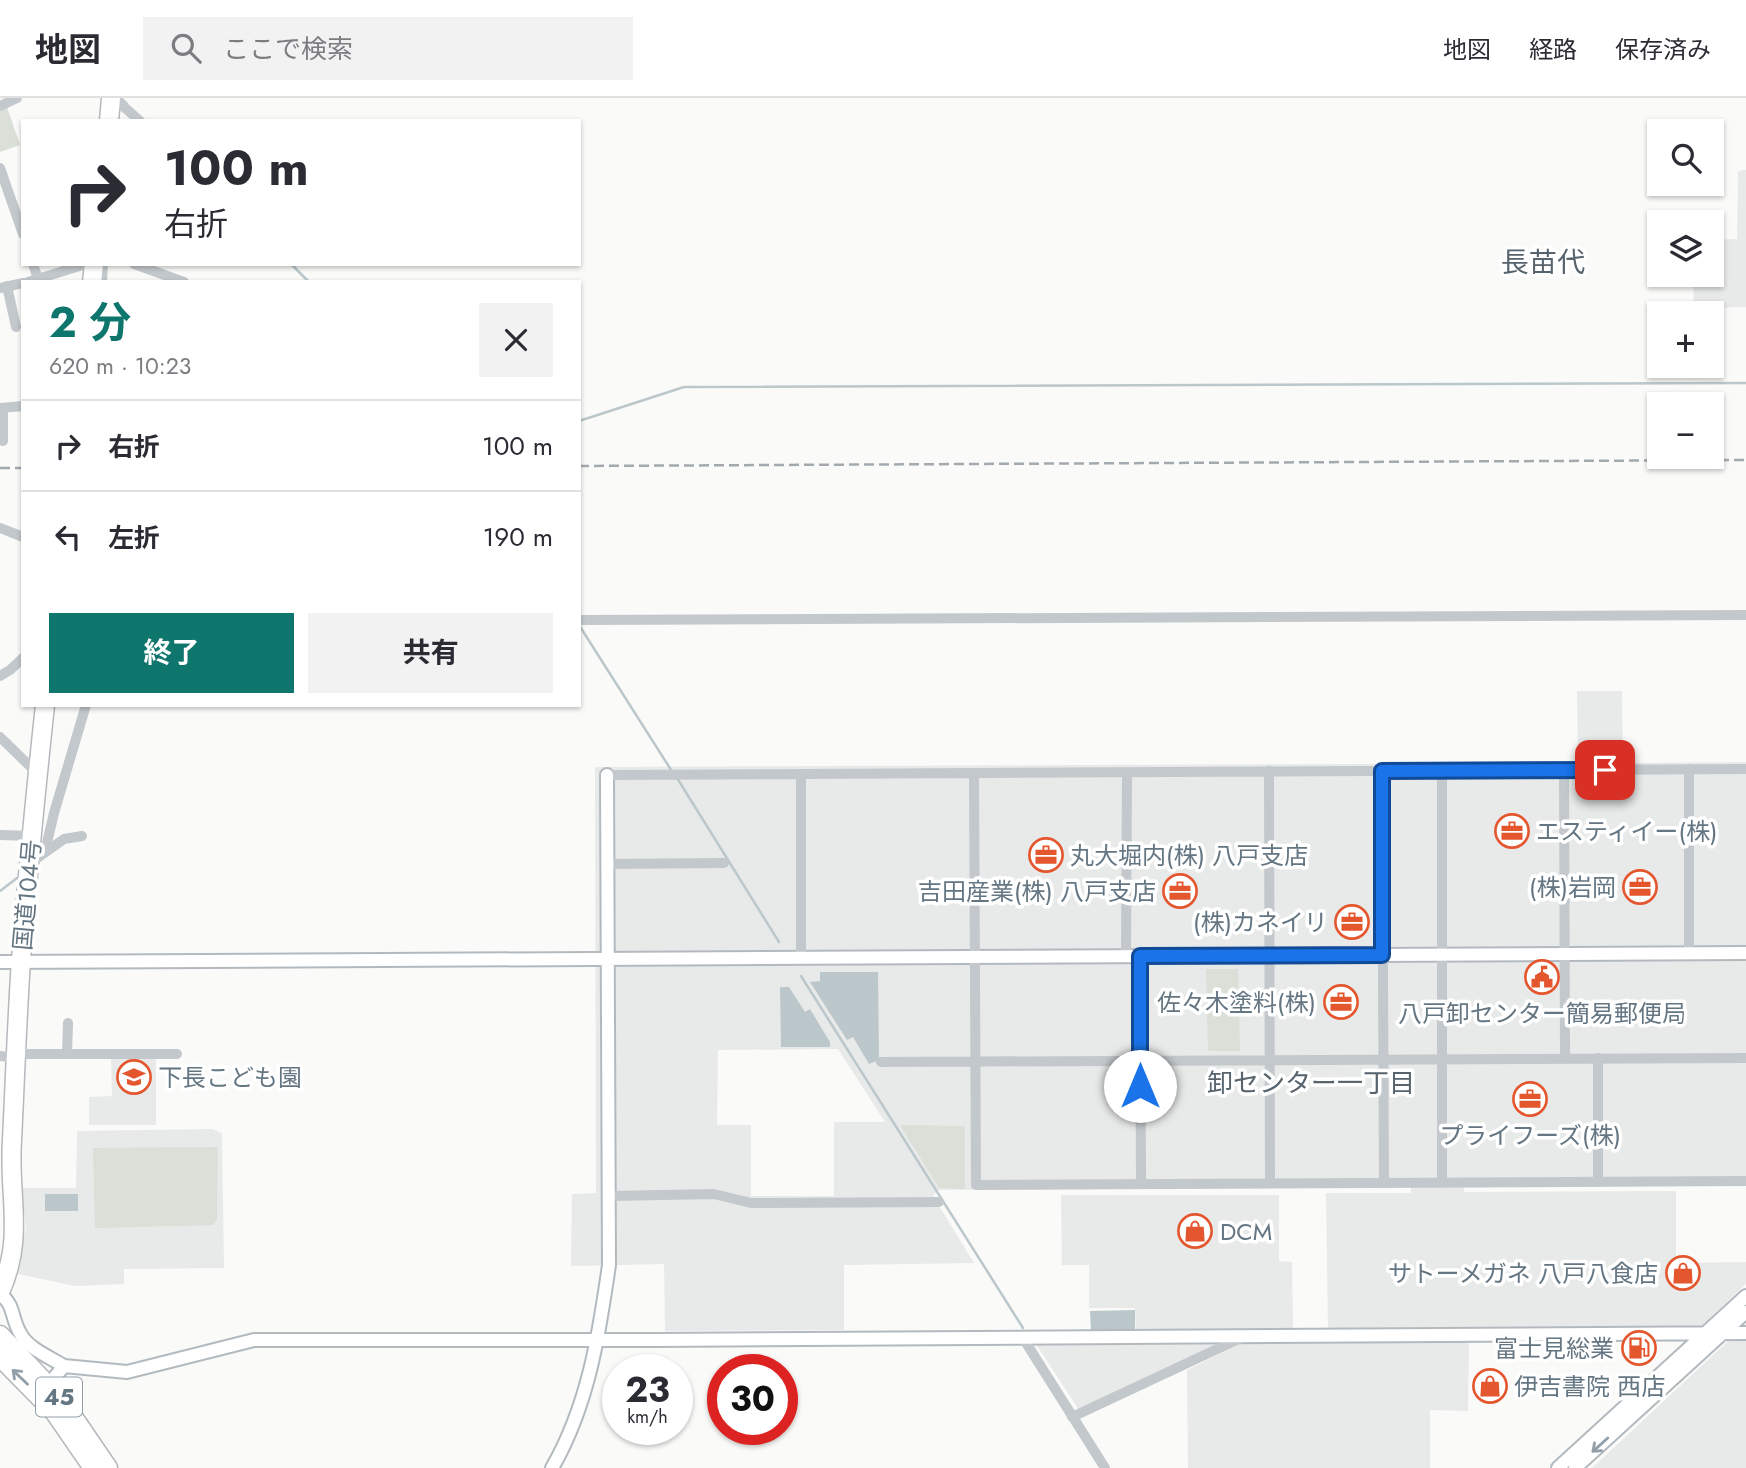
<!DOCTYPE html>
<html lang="ja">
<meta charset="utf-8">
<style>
:root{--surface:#fff;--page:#f2f2f3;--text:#2b2b33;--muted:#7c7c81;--line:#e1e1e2;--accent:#0f766e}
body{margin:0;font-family:Jost,"Noto Sans JP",sans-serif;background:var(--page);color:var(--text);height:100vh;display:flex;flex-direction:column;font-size:26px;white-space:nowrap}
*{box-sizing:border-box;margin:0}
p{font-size:23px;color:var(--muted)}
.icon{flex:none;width:38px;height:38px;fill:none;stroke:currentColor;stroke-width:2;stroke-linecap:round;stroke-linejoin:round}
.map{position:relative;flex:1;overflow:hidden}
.drawer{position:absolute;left:21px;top:182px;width:560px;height:427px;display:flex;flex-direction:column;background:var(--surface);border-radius:0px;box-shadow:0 2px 5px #0004}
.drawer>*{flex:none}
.top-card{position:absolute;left:21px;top:21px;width:560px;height:147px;border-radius:0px;box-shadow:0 2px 5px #0004;background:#fff;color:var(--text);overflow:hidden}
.fabs{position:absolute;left:1647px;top:21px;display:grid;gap:14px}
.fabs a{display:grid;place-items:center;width:77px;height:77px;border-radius:0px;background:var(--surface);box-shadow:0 2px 5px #0004;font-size:35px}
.speed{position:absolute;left:602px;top:1256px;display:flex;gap:14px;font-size:35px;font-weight:700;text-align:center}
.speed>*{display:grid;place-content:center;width:91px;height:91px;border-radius:50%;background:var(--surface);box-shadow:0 2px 5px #0004;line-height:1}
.speed small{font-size:18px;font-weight:400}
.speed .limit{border:10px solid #d22;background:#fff;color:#111}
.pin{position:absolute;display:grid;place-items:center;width:60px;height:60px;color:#fff;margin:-30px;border-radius:14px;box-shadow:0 4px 10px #0006}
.me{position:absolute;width:77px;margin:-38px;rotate:0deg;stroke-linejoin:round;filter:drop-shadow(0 0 5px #0008)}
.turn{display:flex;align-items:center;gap:24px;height:147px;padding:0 28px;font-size:32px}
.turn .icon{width:91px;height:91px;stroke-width:2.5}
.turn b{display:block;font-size:49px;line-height:60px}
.round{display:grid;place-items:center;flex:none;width:74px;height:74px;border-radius:0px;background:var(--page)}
.overview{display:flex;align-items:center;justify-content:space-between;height:119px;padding:0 28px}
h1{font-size:42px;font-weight:700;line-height:52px;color:var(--accent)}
.action{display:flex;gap:14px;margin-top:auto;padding:14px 28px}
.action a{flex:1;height:80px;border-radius:0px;background:var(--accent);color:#fff;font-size:28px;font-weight:700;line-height:80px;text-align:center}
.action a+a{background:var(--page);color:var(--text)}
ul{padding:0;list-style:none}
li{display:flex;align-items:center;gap:21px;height:91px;padding:0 28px;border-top:2px solid var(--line)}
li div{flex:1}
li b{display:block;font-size:26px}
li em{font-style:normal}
header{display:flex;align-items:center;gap:42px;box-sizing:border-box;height:98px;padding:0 35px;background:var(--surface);border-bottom:2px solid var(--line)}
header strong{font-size:33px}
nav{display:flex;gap:38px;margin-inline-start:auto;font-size:24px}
.search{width:490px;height:63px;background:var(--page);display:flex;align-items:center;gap:18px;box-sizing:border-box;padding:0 24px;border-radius:0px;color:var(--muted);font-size:26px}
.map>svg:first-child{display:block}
</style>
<header>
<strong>地図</strong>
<div class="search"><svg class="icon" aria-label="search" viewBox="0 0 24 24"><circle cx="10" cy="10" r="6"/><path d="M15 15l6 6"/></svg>ここで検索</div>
<nav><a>地図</a><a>経路</a><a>保存済み</a></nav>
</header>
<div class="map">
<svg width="1746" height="1370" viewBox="0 0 1746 1370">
<rect width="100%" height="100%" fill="#fafaf8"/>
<path fill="#e8e9e9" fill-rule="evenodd" d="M 1742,72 L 1746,72 L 1746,209 L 1694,210 L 1693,177 L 1712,177 L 1712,142 L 1737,141 L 1738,74 Z
M 1577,593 L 1622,593 L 1623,665 L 1746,664 L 1746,1087 L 1464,1089 L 1464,1094 L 1676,1093 L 1676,1165 L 1746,1164 L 1746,1186 L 1702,1227 L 1694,1230 L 1328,1232 L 1326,1095 L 1411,1095 L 1411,1089 L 938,1092 L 933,1098 L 974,1165 L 844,1167 L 844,1232 L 665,1233 L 664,1166 L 571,1168 L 572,1096 L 596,1095 L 595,669 L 1578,665 ZM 838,951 L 885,1024 L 834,1024 L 834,1098 L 751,1098 L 751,1027 L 717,1027 L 718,952 Z
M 156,958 L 156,1027 L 89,1027 L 89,999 L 112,998 L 111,959 Z
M 212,1031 L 222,1035 L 224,1170 L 124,1171 L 124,1186 L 75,1188 L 18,1176 L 26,1129 L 21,1090 L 76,1090 L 77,1033 Z
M 1061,1097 L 1279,1097 L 1279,1163 L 1292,1164 L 1293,1232 L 1136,1233 L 1135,1210 L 1089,1210 L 1089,1167 L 1062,1167 Z
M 1746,1241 L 1746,1370 L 1592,1370 L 1727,1244 L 1731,1242 Z
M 1250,1244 L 1469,1244 L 1468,1313 L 1430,1312 L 1430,1370 L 1188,1370 L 1187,1272 L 1240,1246 Z
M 1036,1246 L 1221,1246 L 1079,1312 Z"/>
<path fill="#dadfd7" d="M 7,9 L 20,47 L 0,54 L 0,12 Z
M 1206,871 L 1238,871 L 1240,953 L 1208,953 Z
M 900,1027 L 965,1028 L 965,1091 L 939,1090 Z
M 218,1049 L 217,1121 L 213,1127 L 95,1130 L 93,1050 Z"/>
<path fill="#bbc7cb" d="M 820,874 L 878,874 L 879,962 L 869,966 L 853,939 L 847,942 L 810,884 L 820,883 Z
M 780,889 L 789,889 L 805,914 L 810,911 L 830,944 L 830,949 L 781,949 Z
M 45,1096 L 78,1096 L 78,1113 L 45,1113 Z
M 1135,1212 L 1135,1232 L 1091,1233 L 1090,1213 Z"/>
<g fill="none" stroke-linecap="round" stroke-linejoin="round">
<path stroke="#bbc7cb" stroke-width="2.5" d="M 121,0 L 127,6
M 291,166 L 309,184
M 579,323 L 684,289 L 1746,285
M 579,527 L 673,675
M 677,680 L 779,844
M 0,793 L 17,780
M 801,878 L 1023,1230"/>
<g stroke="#b3babf" stroke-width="16">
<path id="secondary" d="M 0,864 L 1746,855
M 0,1196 C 15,1207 11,1220 20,1235 C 28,1251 50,1259 64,1268
M 48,1287 L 64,1268 L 127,1274 L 254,1242 L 656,1242 L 1746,1235
M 552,1370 C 588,1308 599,1237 609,1167 L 607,677
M 1558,1370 L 1746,1198
M 1575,1370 L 1746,1214"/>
</g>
<g stroke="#b4b9bd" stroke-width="21">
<path id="highway" d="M 109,23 L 111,0
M 92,184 L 94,166
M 0,1194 C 25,1139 8,1099 12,1042 C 15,982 17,922 21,862 C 27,777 36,692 45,607
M 0,1237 L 61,1301 L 108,1370
M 0,1259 L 55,1315 L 93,1370"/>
</g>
<path stroke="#c3c8cc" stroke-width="10" d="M 111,2 L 116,2 L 140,23
M 0,8 L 17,0
M 0,70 L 23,136
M 33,166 L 39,184
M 134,166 L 184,184
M 28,184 L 86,166
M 102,184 L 103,166
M 7,188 L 16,229
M 0,190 L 23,185
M 0,310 L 23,308
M 3,310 L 3,343
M 0,430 L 23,439
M 579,522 L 1746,517
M 0,578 L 10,572 L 23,560
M 0,639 L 37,675
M 1689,671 L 1689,855
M 1564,672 L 1565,961
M 1269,673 L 1270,1085
M 1382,673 L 1384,1085
M 801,676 L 801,860
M 974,676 L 976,1087 L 1746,1083
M 607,677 L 1746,671
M 0,737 L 32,738
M 48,751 L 46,749 L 54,715 L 86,607
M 29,766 L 64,741 L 82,738
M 608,766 L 724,765
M 1140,858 L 1141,1085
M 1126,859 L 1127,675
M 16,956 L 177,956
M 67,956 L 68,925
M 0,958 L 16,960
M 1598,960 L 1598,1083
M 881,964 L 1746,960
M 1442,1084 L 1442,673
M 610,1098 L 714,1096 L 751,1105 L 939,1104
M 1023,1240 L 1105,1370
M 1072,1319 L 1243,1239"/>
<use href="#secondary" stroke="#fff" stroke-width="12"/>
<use href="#highway" stroke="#fff" stroke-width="18"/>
<path stroke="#a2aab0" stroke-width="2.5" stroke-dasharray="10 5" stroke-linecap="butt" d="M 579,368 L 1746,362
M 0,370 L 23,370"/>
</g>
<defs><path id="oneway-shaft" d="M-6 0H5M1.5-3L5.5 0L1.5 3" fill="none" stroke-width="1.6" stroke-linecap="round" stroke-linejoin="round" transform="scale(1.75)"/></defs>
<g stroke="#939fa8">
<use href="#oneway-shaft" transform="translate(20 1279) rotate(-136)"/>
<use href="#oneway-shaft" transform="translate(1600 1347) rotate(138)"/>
</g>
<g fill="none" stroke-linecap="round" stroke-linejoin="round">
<g stroke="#114b97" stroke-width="18">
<path id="route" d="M 1140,988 L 1140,858 L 1382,857 L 1382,673 L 1605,672"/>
</g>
<use href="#route" stroke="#1a73e8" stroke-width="12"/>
</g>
<defs>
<g id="office-ring" transform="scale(1.75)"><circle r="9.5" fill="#fff" stroke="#e4572e" stroke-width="1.5"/><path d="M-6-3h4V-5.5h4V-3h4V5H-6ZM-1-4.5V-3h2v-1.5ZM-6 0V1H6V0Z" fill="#e4572e"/></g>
<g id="civic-ring" transform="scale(1.75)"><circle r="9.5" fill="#fff" stroke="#e4572e" stroke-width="1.5"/><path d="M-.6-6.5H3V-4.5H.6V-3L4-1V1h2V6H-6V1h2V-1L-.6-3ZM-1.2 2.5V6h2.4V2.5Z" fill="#e4572e"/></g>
<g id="school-ring" transform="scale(1.75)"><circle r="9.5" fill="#fff" stroke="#e4572e" stroke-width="1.5"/><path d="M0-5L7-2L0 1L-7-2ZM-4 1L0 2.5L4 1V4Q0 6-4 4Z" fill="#e4572e"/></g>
<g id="shop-ring" transform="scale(1.75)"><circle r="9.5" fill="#fff" stroke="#e4572e" stroke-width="1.5"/><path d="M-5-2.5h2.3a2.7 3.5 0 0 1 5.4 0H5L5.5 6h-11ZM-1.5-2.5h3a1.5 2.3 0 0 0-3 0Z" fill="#e4572e"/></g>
<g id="fuel-ring" transform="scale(1.75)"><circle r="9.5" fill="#fff" stroke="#e4572e" stroke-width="1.5"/><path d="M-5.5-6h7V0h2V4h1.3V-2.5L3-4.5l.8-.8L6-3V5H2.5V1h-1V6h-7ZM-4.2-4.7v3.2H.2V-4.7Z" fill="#e4572e"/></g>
</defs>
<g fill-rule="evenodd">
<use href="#office-ring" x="1512" y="733"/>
<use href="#office-ring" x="1046" y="757"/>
<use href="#office-ring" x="1640" y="789"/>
<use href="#office-ring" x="1180" y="793"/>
<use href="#office-ring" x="1352" y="824"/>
<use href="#civic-ring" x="1542" y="879"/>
<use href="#office-ring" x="1341" y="904"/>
<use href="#school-ring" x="134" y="979"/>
<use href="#office-ring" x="1530" y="1001"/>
<use href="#shop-ring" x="1195" y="1133"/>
<use href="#shop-ring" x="1683" y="1175"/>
<use href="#fuel-ring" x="1639" y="1250"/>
<use href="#shop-ring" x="1490" y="1288"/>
</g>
<g text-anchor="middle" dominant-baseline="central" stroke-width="7" stroke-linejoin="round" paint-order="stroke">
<rect fill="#fff" stroke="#939fa8" stroke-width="2" x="36" y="1279.5" width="46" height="39" rx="5"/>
<g font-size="23" font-weight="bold" fill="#657683">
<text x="59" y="1299">45</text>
</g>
<g font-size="24" fill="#657683" stroke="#fff" text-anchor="end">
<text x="1536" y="733" text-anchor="start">エスティイー(株)</text>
<text x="1070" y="757" text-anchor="start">丸大堀内(株) 八戸支店</text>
<text x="1616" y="789">(株)岩岡</text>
<text x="1156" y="793">吉田産業(株) 八戸支店</text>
<text x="1328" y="824">(株)カネイリ</text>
<text x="1316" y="904">佐々木塗料(株)</text>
<text x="1542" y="915" text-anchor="middle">八戸卸センター簡易郵便局</text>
<text x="158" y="979" text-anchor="start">下長こども園</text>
<text x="1530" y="1037" text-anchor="middle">プライフーズ(株)</text>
<text x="1220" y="1133" text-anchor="start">DCM</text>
<text x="1658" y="1175">サトーメガネ 八戸八食店</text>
<text x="1614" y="1250">富士見総業</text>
<text x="1514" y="1288" text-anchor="start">伊吉書院 西店</text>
</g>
<g font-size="24" fill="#657683" stroke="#fff">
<text transform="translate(27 797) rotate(-85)">国道104号</text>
</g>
<g font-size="26" fill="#57646e" stroke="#fff">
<text x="1311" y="985">卸センター一丁目</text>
</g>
<g font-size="28" fill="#57646e" stroke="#fff">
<text x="1543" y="164">長苗代</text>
</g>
</g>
</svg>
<div class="fabs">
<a><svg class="icon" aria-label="search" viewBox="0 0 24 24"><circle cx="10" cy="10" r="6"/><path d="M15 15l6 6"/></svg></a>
<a><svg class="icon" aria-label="layers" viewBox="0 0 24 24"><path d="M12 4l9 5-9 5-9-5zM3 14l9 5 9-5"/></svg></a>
<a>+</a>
<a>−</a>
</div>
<div class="speed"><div>23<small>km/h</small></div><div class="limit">30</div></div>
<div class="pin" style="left:1605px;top:672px;background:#d93025"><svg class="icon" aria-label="arrive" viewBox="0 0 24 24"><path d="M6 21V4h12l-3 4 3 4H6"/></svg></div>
<svg class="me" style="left:1140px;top:988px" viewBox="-20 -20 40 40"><circle r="19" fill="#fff"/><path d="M0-13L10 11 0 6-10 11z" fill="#1a73e8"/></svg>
<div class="top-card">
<div class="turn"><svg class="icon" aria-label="right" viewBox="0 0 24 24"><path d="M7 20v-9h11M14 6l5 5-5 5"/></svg><div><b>100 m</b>右折</div></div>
</div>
<section class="drawer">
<div class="overview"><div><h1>2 分</h1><p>620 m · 10:23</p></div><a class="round"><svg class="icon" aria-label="close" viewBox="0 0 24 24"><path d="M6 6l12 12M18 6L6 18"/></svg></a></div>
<ul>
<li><svg class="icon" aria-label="right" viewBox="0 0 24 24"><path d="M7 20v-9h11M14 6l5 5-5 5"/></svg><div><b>右折</b></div><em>100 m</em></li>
<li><svg class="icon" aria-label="left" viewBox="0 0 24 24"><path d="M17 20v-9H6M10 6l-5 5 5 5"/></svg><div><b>左折</b></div><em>190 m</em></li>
</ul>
<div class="action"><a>終了</a><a>共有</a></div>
</section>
</div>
